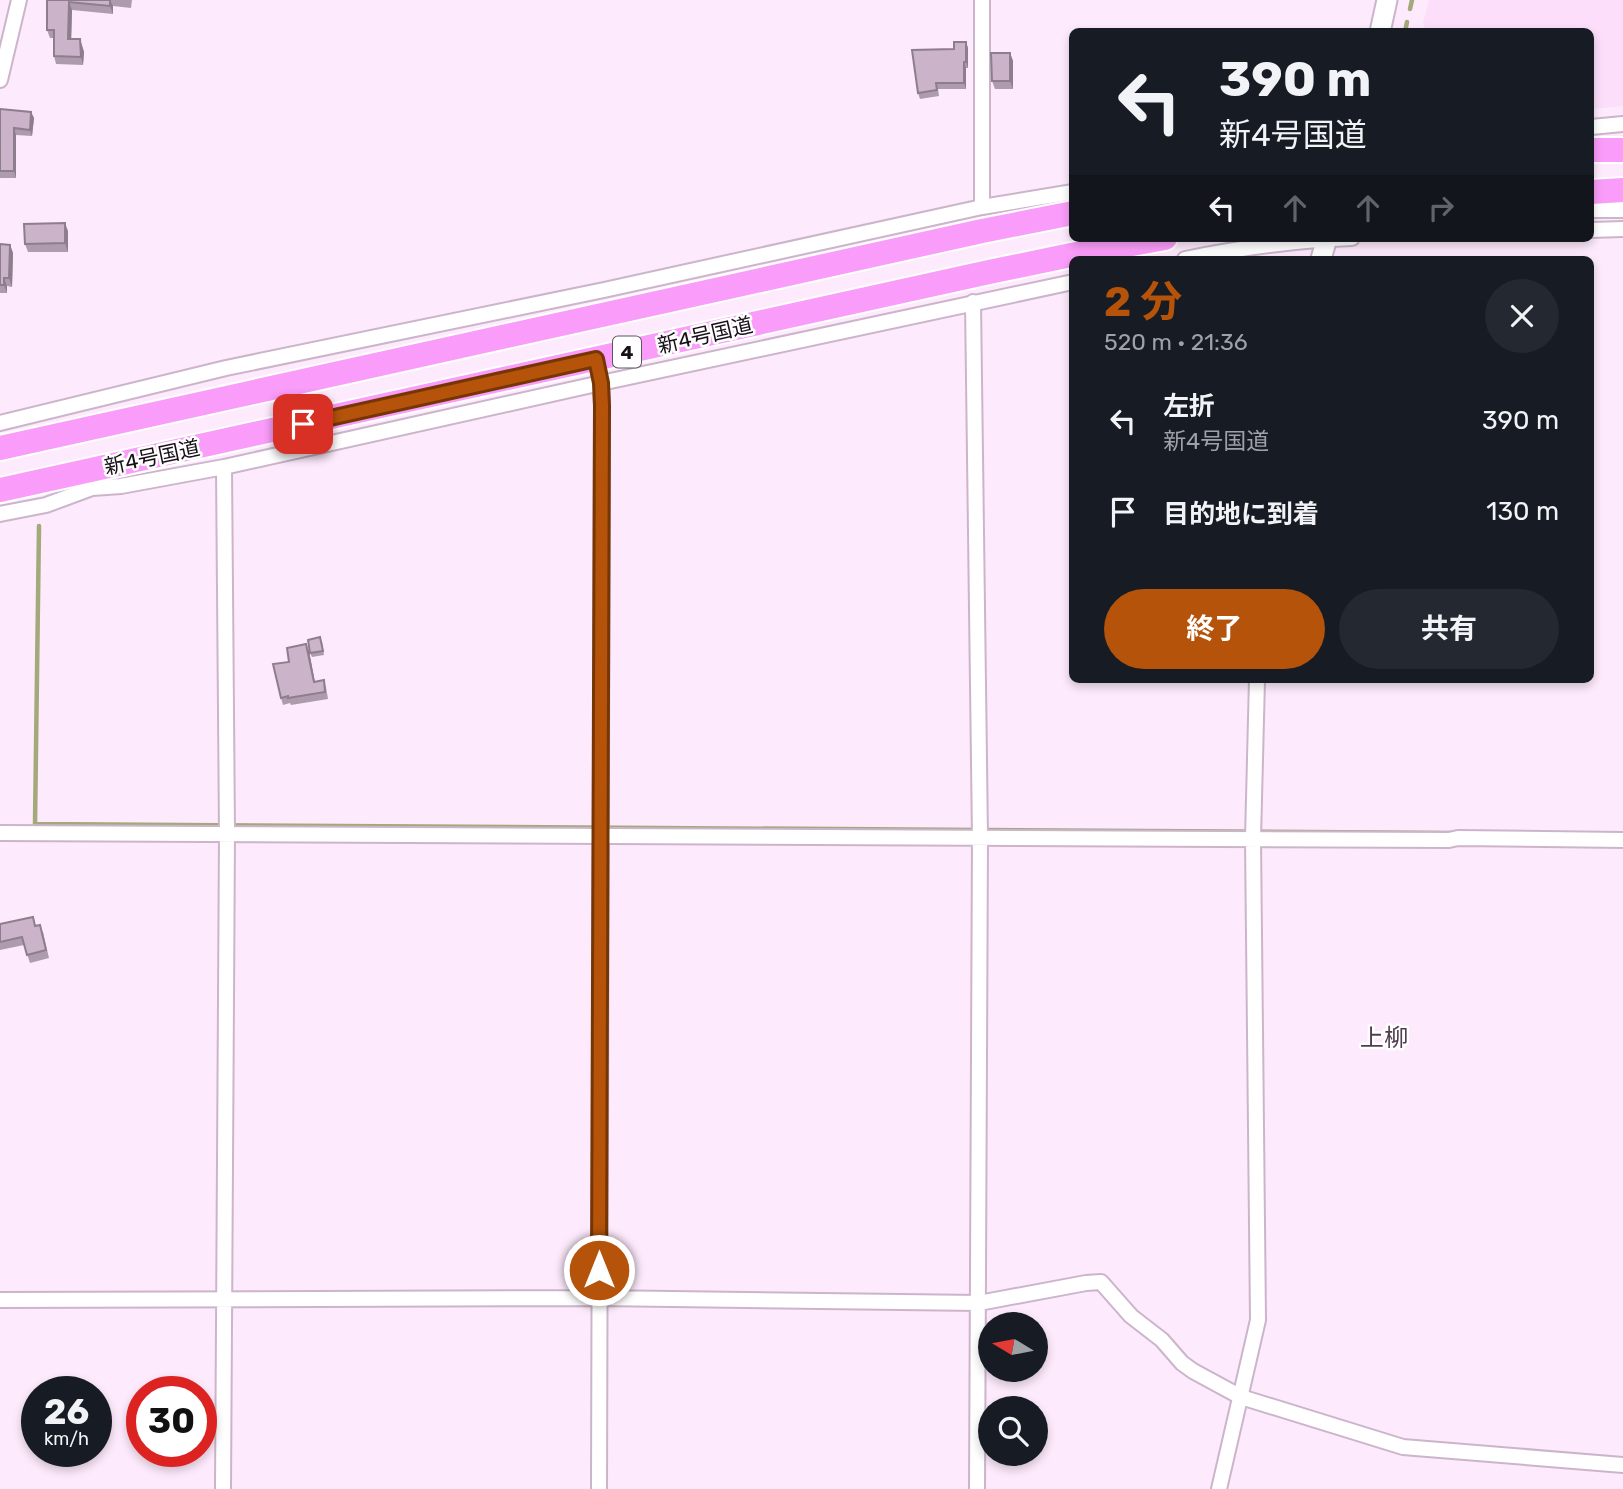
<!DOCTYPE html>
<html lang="ja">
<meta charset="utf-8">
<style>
:root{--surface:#171b24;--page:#242831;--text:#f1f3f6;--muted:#9ea1a6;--accent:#b45309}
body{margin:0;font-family:Rubik,"Noto Sans JP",sans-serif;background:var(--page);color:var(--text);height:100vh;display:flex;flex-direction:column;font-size:26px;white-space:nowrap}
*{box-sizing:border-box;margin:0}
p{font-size:23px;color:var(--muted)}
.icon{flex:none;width:38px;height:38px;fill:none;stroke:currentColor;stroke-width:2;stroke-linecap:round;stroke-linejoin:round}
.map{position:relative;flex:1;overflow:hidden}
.sheet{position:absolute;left:1069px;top:256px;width:525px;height:427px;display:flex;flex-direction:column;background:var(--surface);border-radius:10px;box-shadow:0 4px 10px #0003}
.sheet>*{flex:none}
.top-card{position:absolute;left:1069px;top:28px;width:525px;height:214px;border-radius:10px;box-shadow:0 4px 10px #0003;background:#171b24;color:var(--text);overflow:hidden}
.needle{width:46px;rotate:280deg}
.fabs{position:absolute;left:978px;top:1312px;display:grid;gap:14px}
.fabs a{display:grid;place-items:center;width:70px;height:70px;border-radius:50%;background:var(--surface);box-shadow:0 4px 10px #0003;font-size:35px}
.speed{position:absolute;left:21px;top:1376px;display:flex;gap:14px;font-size:35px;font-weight:700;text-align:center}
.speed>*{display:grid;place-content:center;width:91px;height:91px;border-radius:50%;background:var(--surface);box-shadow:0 4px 10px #0003;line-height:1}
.speed small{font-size:18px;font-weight:400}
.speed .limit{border:10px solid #d22;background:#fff;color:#111}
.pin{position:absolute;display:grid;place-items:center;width:60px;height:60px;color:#fff;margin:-30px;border-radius:14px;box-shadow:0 4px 10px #0006}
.me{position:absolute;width:77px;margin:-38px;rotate:0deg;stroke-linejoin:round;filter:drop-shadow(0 0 5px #0008)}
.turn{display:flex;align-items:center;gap:24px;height:147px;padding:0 35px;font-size:32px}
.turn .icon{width:91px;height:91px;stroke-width:2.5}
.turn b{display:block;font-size:49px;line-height:60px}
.lanes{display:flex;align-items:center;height:66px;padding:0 35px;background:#0003;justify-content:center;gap:35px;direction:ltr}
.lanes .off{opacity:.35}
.round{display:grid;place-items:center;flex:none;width:74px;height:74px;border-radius:37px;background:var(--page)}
.headline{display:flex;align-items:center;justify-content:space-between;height:119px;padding:0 35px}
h1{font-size:42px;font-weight:700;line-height:52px;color:var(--accent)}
.primary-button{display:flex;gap:14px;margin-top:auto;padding:14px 35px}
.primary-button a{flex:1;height:80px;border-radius:42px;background:var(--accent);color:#fff;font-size:28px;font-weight:700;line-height:80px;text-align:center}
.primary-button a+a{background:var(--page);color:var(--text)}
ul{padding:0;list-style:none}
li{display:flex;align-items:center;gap:21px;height:91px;padding:0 35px}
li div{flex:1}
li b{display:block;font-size:26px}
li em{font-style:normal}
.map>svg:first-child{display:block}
</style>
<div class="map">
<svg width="1623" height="1489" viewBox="0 0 1623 1489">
<rect width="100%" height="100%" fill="#fdeafc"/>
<path fill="#fcdefa" d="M 1429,0 L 1623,0 L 1623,106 L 1591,109 L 1591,32 L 1425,31 L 1423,23 Z"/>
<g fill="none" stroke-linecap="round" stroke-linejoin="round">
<path stroke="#a3a97a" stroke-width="4.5" d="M 1410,9 L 1412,0
M 1405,32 L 1407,22
M 39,526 L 35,824 L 1451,833"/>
<g stroke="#ccb5cb" stroke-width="18">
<path id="street" d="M 0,80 L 19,0
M 1591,127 L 1623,124
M 982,207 L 982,0
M 1591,210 L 1623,210
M 1591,230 L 1623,229
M 1185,259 C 1240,248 1296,240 1352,238
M 973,302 L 980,838 L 977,1489
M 596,359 L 601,383 L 602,406 L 599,1489
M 0,423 L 226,368 L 604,290 L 982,207 L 1073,192
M 0,514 L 46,505 L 92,488 L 121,486 L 224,467 L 601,383 L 1073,282
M 0,833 L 1449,840 L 1458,838 L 1623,840
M 0,1300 L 598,1298 L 979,1303 L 1086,1283 L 1101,1282 L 1131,1316 L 1162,1340 L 1182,1363 L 1193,1371 L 1241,1397 L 1403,1447 L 1623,1465
M 223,1489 L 227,834 L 224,467
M 1219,1489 L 1258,1320 L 1253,839 L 1257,679"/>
</g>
<g stroke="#ccb5cb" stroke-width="23">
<path id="secondary" d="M 1380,32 L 1387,0
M 1321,259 L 1327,238"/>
</g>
<g stroke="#fff" stroke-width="28">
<path id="highway" d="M 1591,150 L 1623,150
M 1591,192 L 1623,190
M 0,448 L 982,231 L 1073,213
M 0,490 L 989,272 L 1071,255 L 1165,238"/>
</g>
<use href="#street" stroke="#fff" stroke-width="14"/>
<use href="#secondary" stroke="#fff" stroke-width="19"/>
<use href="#highway" stroke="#fa9cf9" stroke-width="24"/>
</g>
<path fill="#af9bae" d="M 47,0 L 132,0 L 131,8 L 113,6 L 113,14 L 72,10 L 71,39 L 80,39 L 84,52 L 83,65 L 56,64 L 54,56 L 54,38 L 50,38 L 47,30 Z
M 966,42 L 968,48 L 968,68 L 966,68 L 966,89 L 938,89 L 939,96 L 920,99 L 918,93 L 954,49 Z
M 1010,53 L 1013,61 L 1013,89 L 995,89 L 992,81 Z
M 0,109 L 31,112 L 34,118 L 32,136 L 16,135 L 16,178 L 0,178 Z
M 68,231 L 68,252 L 28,252 L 25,244 Z
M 0,244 L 10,245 L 13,253 L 12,287 L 7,286 L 7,293 L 0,293 Z
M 322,641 L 324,655 L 312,657 L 310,653 Z
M 309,651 L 315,682 L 324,680 L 326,687 L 328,699 L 291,705 L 290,703 L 283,705 L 281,698 L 289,662 Z
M 0,924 L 36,926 L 43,932 L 49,958 L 30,963 L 24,945 L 0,950 Z"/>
<path fill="#8e7e8d" d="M 110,0 L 113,6 L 113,14 L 110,6 Z
M 69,2 L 72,10 L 71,47 L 68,39 Z
M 80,39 L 84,52 L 83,65 L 81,57 Z
M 966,42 L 968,48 L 968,68 L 966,62 Z
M 1010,53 L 1013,61 L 1013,89 L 1010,81 Z
M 964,62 L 966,68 L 966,89 L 964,83 Z
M 31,112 L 34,118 L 32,136 L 30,130 Z
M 14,128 L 16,135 L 16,178 L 14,171 Z
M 65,223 L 68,231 L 68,252 L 65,243 Z
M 10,245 L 13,253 L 12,287 L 9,278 Z
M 4,278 L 7,286 L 7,293 L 4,285 Z
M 306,644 L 309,651 L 316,689 L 314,682 Z"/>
<path fill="#cbb4ca" stroke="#8e7e8d" stroke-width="2" d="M 47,0 L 110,0 L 110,6 L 69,2 L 68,39 L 80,39 L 81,57 L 54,56 L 54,30 L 47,30 Z
M 954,42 L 966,42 L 966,62 L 964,62 L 964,83 L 936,83 L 937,90 L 918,93 L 912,50 L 954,49 Z
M 991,53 L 1010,53 L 1010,81 L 992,81 Z
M 0,109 L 31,112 L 30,130 L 14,128 L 14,171 L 0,171 Z
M 65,223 L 65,243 L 25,244 L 24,224 Z
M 0,244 L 10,245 L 9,278 L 4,278 L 4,285 L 0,285 Z
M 320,637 L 323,651 L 310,653 L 308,640 Z
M 306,644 L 314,682 L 324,680 L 325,692 L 288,698 L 288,696 L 281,698 L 273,664 L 289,662 L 287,648 Z
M 33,917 L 35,926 L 40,925 L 46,950 L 27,955 L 22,937 L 0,942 L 0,924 Z"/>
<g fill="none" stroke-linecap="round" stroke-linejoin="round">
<g stroke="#753606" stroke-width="18">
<path id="route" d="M 303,424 L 596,359 L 601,383 L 602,406 L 599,1270"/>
</g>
<use href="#route" stroke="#b45309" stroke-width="12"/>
</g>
<g text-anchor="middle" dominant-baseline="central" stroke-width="5" stroke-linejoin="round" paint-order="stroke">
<rect fill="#fefefe" stroke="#5d575d" stroke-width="2" x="613" y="336.5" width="28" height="31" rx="5"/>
<g font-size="19" font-weight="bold" fill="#181018">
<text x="627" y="352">4</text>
</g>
<g font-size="21" fill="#181018" stroke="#fefefe">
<text transform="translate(705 335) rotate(-13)">新4号国道</text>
<text transform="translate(152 457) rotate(-12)">新4号国道</text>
</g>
<g font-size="24" fill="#503d50" stroke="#fefefe">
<text x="1384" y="1038">上柳</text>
</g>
</g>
</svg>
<div class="fabs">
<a><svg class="needle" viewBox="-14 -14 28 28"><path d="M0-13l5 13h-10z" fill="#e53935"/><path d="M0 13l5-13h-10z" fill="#9ea1a6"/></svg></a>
<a><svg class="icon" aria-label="search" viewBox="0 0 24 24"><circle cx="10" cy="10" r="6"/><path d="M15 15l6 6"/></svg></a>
</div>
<div class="speed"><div>26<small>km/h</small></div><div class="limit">30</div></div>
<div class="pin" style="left:303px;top:424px;background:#d93025"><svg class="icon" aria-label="arrive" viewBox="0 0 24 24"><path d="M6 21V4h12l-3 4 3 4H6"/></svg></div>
<svg class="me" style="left:599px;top:1270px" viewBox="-20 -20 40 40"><circle r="17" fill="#b45309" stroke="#fff" stroke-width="3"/><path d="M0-11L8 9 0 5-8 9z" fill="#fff"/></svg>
<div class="top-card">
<div class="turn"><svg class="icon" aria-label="left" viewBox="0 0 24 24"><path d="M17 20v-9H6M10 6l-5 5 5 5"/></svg><div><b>390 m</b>新4号国道</div></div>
<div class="lanes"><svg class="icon" aria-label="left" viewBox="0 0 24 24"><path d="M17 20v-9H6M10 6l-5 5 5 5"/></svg><svg class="icon off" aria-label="ahead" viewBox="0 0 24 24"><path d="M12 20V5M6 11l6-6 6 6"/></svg><svg class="icon off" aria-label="ahead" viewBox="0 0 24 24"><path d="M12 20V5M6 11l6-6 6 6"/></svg><svg class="icon off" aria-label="right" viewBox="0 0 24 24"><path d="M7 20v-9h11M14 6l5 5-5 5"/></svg></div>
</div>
<section class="sheet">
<div class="headline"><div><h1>2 分</h1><p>520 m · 21:36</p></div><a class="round"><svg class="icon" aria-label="close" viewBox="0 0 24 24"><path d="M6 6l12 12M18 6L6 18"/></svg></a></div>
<ul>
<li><svg class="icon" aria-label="left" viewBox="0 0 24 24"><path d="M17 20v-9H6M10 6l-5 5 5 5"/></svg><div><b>左折</b><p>新4号国道</p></div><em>390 m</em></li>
<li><svg class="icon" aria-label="arrive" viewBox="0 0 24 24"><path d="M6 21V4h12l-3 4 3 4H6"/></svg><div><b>目的地に到着</b></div><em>130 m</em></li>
</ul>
<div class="primary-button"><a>終了</a><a>共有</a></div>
</section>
</div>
